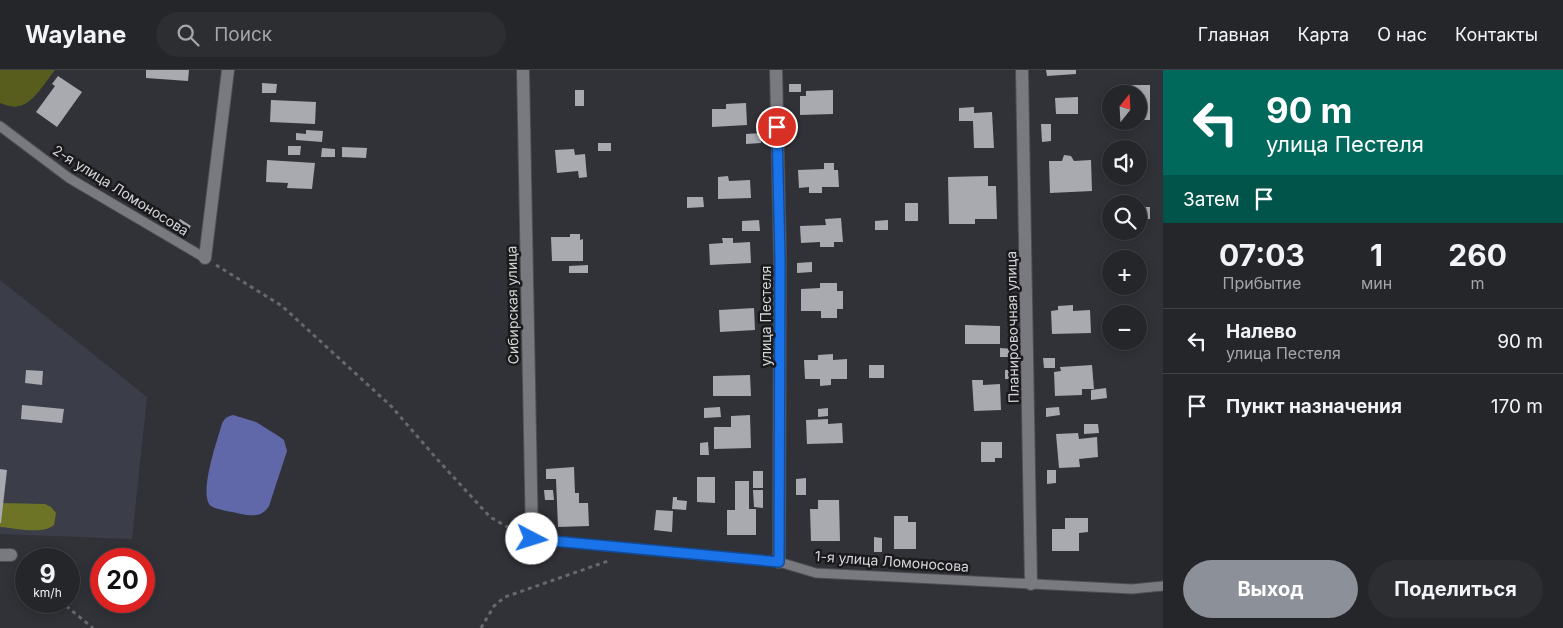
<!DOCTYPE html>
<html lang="ru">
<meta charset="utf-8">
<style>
:root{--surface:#25262a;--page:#2d2e32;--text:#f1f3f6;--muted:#a3a5a8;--line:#424347;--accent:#8c9099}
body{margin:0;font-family:Inter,sans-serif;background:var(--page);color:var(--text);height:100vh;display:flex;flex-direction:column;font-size:19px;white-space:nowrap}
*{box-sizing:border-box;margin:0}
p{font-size:16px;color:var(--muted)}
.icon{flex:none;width:28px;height:28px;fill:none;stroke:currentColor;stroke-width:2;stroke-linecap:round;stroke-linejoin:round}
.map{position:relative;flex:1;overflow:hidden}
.drawer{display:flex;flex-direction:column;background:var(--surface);width:400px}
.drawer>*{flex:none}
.top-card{background:#00695c;color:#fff;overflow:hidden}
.needle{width:32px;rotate:18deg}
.tools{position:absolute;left:1102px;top:15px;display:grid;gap:10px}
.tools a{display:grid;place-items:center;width:45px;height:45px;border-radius:50%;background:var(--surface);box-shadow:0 2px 12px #0003,0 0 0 1px var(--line);font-size:25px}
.speed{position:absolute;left:15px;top:478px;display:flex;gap:10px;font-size:25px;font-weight:700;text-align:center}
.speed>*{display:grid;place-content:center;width:65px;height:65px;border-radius:50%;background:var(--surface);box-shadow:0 2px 12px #0003,0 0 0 1px var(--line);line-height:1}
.speed small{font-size:12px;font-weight:400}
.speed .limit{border:8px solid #d22;background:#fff;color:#111}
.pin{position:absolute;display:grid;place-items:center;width:42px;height:42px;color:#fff;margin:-21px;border:2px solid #fff;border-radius:50%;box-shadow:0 1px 5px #0007}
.me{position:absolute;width:55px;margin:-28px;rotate:95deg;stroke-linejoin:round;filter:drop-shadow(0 0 4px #0008)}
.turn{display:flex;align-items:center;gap:18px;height:105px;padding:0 20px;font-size:22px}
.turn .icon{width:65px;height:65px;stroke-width:2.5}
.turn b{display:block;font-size:35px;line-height:42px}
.then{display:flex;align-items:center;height:48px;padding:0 20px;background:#0003;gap:10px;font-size:19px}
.eta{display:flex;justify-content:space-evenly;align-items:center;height:85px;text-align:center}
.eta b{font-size:30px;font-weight:700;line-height:35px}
.cta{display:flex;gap:10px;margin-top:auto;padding:10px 20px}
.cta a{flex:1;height:58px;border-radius:30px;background:var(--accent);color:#fff;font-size:20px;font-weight:700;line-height:58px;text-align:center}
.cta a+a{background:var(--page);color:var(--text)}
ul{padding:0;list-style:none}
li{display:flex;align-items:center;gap:15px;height:65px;padding:0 20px;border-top:1px solid var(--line)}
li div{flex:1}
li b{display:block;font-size:19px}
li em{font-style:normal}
header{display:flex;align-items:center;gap:30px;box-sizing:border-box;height:70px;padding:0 25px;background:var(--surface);border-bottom:1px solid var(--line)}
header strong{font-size:24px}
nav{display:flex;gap:28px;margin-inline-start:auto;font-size:18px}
.search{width:350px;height:45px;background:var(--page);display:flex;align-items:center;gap:12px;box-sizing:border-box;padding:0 18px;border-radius:28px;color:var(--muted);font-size:19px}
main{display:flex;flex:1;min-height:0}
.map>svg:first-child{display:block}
</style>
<header>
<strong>Waylane</strong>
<div class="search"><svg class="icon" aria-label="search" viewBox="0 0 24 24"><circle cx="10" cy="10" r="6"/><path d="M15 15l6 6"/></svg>Поиск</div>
<nav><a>Главная</a><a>Карта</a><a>О нас</a><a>Контакты</a></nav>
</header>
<main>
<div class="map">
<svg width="1163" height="558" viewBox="0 0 1163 558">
<rect width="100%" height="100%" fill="#313238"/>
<path fill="#3b3d48" d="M 0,210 L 147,327 L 132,469 L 0,464 Z"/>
<path fill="#585d1e" d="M 0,0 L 55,0 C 46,11 33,34 19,36 C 13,38 6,35 0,33 Z"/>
<path fill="#6d7425" d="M 0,433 L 45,434 L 51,437 L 56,443 L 54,455 C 42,465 15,458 0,457 Z"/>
<path fill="#6068a9" d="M 233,345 L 256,352 L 280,367 L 284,370 L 287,381 L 269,436 C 262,447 253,446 241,444 C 234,442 217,440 211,436 C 198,426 217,371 221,357 C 223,350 225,347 233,345 Z"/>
<path fill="#a8aab0" d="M 146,0 L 189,0 L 188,11 L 146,8 Z
M 1046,0 L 1076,0 L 1076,4 L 1047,6 Z
M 58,6 L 82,22 L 57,57 L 36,42 L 55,16 L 52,14 Z
M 262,13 L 277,14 L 276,23 L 262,23 Z
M 789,14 L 801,14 L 801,22 L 789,22 Z
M 1131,15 L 1150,15 L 1150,50 L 1139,50 L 1139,24 L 1131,24 Z
M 575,20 L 584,20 L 584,36 L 575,36 Z
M 833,20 L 833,44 L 800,45 L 800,26 L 806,26 L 806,21 Z
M 1078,27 L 1078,44 L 1056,44 L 1055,28 Z
M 271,30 L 316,32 L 315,54 L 270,52 Z
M 746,33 L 747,55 L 712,57 L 712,39 L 726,39 L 726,34 Z
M 974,37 L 974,43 L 992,42 L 994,78 L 974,78 L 973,51 L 959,51 L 959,38 Z
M 1041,54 L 1051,54 L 1051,71 L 1042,72 Z
M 306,60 L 323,61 L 322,72 L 296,70 L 296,63 L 306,64 Z
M 761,63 L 761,73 L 746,74 L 746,64 Z
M 598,73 L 611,73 L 611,81 L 598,81 Z
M 288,76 L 301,76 L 300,85 L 288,85 Z
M 342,77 L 367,78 L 366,88 L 342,87 Z
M 322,78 L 335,79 L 335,87 L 321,87 Z
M 574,79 L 575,85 L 585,84 L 587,107 L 579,108 L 578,101 L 557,103 L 555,80 Z
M 1064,85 L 1071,86 L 1074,91 L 1091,90 L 1092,121 L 1050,123 L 1049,91 L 1062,91 Z
M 267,90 L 315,93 L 312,119 L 287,118 L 288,113 L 266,112 Z
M 824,93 L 834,93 L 834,100 L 838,100 L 839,117 L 822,117 L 822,123 L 809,123 L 809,117 L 799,118 L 798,100 L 824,99 Z
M 728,106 L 729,111 L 750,110 L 751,128 L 718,129 L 718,107 Z
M 988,106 L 988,116 L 996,116 L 997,149 L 975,149 L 975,154 L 949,154 L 948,107 Z
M 687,127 L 703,127 L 704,137 L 687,138 Z
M 905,133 L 918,133 L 918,151 L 905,151 Z
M 1139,137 L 1150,137 L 1150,149 L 1139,149 Z
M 841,148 L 843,172 L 834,172 L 834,177 L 820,177 L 820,172 L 801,173 L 800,156 L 826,155 L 825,149 Z
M 180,149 L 191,156 L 185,165 L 174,158 Z
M 759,150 L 760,161 L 742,161 L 742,151 Z
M 888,150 L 888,160 L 875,160 L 875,151 Z
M 570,164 L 580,164 L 580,170 L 583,169 L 583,191 L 552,191 L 551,167 L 570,167 Z
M 722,168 L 733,168 L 733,173 L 750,172 L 751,193 L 710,195 L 709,174 L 723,173 Z
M 812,192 L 812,202 L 797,203 L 797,193 Z
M 588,195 L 588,203 L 569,203 L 569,196 Z
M 820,213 L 837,213 L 837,221 L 843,221 L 843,239 L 837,239 L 837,248 L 821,248 L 821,241 L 801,241 L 801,219 L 820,218 Z
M 1073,235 L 1073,241 L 1090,240 L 1091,263 L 1052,264 L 1051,241 L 1058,240 L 1058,236 Z
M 754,238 L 755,260 L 720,262 L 719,240 Z
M 965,255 L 1000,256 L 1000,274 L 965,274 Z
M 1000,278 L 1013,279 L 1013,287 L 1000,287 Z
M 833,284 L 833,290 L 847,289 L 847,309 L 831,309 L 831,315 L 820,316 L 820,309 L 805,309 L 804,290 L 818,290 L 818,285 Z
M 1043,288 L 1055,288 L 1055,298 L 1044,298 Z
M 869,295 L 884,295 L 884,308 L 869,308 Z
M 1092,295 L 1094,319 L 1082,319 L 1082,325 L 1055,326 L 1054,302 L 1061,301 L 1060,297 Z
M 26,300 L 43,301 L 42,315 L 25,313 Z
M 1005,300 L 1013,300 L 1014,309 L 1005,309 Z
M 750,305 L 751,326 L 713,326 L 713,306 Z
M 972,310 L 983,310 L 983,315 L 1000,314 L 1001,340 L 974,341 Z
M 1106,318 L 1107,328 L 1091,330 L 1091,320 Z
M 22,335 L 64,339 L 62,353 L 21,349 Z
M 720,337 L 721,347 L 704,348 L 704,338 Z
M 1059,337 L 1060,345 L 1046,347 L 1046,338 Z
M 828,338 L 828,346 L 818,347 L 818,339 Z
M 750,345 L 751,378 L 714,379 L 714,357 L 731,357 L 731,346 Z
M 828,349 L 828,354 L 842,353 L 843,373 L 807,374 L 806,350 Z
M 1084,354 L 1098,354 L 1099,363 L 1084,364 Z
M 1078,363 L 1079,369 L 1097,367 L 1098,387 L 1079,389 L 1080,397 L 1059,398 L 1056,364 Z
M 708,372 L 709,385 L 700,385 L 700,373 Z
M 981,372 L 1002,372 L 1002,388 L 995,388 L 995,392 L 981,392 Z
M 574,397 L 575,423 L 579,423 L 579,433 L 588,433 L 589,456 L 558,457 L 556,409 L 546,409 L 546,399 Z
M 0,399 L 7,400 L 1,453 L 0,453 Z
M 1047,400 L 1056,400 L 1056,413 L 1047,414 Z
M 753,401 L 763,401 L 763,418 L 753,418 Z
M 697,407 L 715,407 L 715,433 L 697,432 Z
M 806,408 L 806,425 L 796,425 L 796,409 Z
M 735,411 L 749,411 L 749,439 L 756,439 L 756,465 L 727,465 L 727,440 L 735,440 Z
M 544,420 L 553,420 L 554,430 L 545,430 Z
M 753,420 L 763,420 L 763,438 L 754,437 Z
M 673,427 L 677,427 L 677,430 L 687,431 L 686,440 L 672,439 Z
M 818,430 L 839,430 L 840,471 L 811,471 L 810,439 L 818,439 Z
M 656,440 L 673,441 L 672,462 L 654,460 Z
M 894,446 L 908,446 L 908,452 L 916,452 L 916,479 L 894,479 Z
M 1065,448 L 1088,448 L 1088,462 L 1079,463 L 1079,481 L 1052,481 L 1052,459 L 1065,459 Z
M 874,467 L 882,468 L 882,482 L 874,482 Z"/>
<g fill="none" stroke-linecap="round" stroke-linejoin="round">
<g stroke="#4d4e53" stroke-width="11">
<path id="service" d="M 0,56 L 69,108 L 205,188
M 532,469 L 779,492 L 816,503 L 1132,519 L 1163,516"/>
</g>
<g stroke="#4d4e53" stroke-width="14">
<path id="minor" d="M 523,0 L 532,469
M 776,0 L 780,189 L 779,492
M 1022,0 L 1031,514
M 205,188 L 228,0
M 0,485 L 11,485"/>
</g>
<path stroke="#67686d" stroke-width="3" stroke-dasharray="4 4" stroke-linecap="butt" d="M 216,195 L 282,236 L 391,336 L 437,389 L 490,447 L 518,463
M 21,494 L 26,500
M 60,531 L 93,558
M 481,558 L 494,536 L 505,527 L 611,490"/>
<use href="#service" stroke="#787a80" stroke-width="9"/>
<use href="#minor" stroke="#787a80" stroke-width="12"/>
</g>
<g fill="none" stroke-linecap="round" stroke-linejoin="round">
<g stroke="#114b97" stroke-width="12">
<path id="route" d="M 532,469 L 779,492 L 780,189 L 777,57"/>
</g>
<use href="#route" stroke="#1a73e8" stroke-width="9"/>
</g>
<g text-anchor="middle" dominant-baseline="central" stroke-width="5" stroke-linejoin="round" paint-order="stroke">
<g font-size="14" fill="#d4d5d8" stroke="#1a1a1d">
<text transform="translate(121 120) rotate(32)">2-я улица Ломоносова</text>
<text transform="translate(512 235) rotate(-91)">Сибирская улица</text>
<text transform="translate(765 246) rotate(-90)">улица Пестеля</text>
<text transform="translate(1012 257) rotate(-91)">Планировочная улица</text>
<text transform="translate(892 491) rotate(4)">1-я улица Ломоносова</text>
</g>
</g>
</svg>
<div class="tools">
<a><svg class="needle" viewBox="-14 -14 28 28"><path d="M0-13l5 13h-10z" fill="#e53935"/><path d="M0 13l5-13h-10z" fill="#a3a5a8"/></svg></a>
<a><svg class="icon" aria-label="sound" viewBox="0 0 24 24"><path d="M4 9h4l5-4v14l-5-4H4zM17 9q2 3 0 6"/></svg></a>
<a><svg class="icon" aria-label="search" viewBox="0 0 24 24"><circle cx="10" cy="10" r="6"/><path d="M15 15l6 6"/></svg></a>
<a>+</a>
<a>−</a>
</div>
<div class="speed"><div>9<small>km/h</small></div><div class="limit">20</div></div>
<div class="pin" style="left:777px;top:57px;background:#d93025"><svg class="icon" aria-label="arrive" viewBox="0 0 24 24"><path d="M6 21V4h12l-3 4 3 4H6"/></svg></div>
<svg class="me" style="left:532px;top:469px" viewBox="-20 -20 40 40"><circle r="19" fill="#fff"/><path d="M0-13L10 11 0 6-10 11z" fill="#1a73e8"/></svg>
</div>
<section class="drawer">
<div class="top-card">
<div class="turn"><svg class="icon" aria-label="left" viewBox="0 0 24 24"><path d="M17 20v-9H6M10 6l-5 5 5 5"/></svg><div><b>90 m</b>улица Пестеля</div></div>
<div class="then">Затем<svg class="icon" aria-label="arrive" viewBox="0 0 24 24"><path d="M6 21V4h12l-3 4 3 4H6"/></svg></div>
</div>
<div class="eta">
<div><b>07:03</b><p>Прибытие</p></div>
<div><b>1</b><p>мин</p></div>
<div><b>260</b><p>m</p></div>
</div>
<ul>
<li><svg class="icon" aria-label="left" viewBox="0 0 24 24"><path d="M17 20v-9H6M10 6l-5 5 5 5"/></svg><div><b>Налево</b><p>улица Пестеля</p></div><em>90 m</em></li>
<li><svg class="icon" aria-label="arrive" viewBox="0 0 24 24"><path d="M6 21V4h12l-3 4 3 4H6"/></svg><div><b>Пункт назначения</b></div><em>170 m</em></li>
</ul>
<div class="cta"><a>Выход</a><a>Поделиться</a></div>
</section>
</main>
